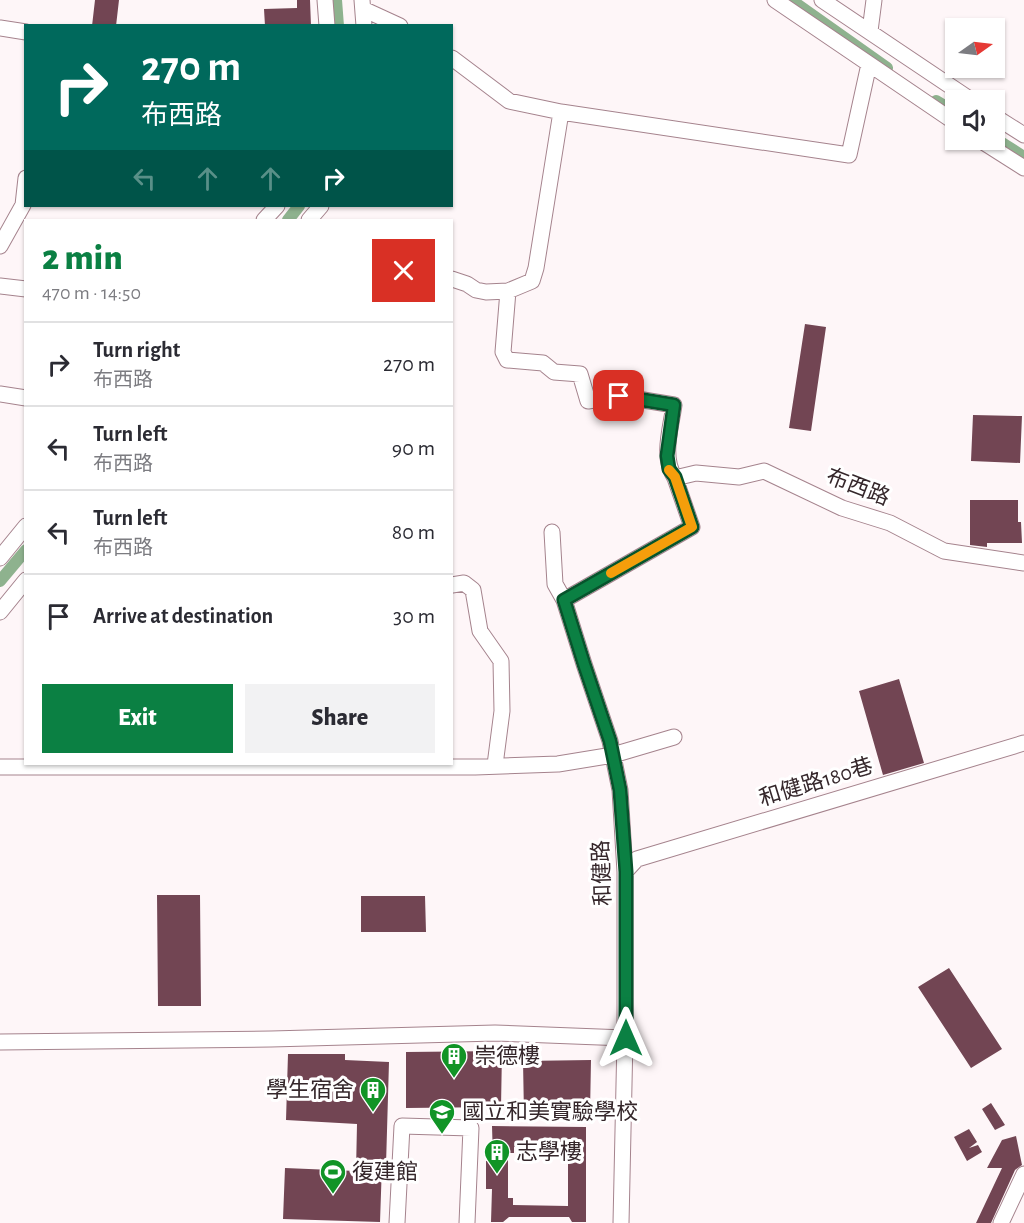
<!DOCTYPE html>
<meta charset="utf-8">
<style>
:root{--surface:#fff;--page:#f2f2f3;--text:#2b2b33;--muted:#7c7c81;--line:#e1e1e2;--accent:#0b8043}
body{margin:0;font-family:"Alegreya Sans","Noto Sans TC",sans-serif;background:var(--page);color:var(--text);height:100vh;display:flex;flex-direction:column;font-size:22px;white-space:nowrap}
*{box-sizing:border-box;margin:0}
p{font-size:20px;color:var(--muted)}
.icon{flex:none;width:33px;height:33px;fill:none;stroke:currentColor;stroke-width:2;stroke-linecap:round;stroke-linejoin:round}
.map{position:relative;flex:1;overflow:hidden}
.panel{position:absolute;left:24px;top:219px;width:429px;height:546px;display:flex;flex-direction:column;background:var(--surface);border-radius:0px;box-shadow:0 2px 4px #0004}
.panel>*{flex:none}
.guide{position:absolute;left:24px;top:24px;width:429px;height:183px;border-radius:0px;box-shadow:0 2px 4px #0004;background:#00695c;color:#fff;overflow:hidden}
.needle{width:39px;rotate:76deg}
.fabs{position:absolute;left:945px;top:18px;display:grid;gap:12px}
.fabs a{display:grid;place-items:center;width:60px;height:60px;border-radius:0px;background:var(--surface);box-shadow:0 2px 4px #0004;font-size:30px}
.pin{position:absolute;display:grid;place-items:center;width:51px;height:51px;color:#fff;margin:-26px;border-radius:12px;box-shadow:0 3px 9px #0006}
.me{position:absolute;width:66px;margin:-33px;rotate:0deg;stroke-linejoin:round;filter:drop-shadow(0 0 4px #0008)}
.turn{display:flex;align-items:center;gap:21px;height:126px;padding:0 18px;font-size:27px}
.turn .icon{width:78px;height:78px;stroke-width:2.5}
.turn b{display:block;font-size:42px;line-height:51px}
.lanes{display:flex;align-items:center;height:57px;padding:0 18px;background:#0003;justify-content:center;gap:30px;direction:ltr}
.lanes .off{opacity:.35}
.round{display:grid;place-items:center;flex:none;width:63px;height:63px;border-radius:0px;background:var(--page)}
.headline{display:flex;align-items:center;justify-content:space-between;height:102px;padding:0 18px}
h1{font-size:36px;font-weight:800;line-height:45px;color:var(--accent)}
.button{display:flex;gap:12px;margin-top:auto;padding:12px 18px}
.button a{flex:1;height:69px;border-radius:0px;background:var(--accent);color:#fff;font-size:24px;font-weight:800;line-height:69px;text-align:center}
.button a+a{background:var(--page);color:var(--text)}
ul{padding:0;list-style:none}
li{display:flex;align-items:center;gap:18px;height:84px;padding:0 18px;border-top:2px solid var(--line)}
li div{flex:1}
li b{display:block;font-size:22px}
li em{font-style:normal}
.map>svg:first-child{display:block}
</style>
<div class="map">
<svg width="1024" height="1223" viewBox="0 0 1024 1223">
<rect width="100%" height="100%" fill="#fef6f8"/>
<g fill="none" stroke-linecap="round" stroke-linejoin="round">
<path stroke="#8eb28e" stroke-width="12" d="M 336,0 L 338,26
M 791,0 L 887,68
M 936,101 L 956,113
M 994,138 L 1024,157
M 288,220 L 299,206
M 0,581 L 26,550"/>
</g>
<path fill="#724553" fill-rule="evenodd" d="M 95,0 L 119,0 L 116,26 L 92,26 Z
M 297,0 L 310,0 L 311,26 L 265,26 L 264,9 L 297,8 Z
M 805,324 L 826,327 L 811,431 L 789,428 Z
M 973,415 L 1022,416 L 1020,463 L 971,461 Z
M 970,500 L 1018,500 L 1018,522 L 1021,522 L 1022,543 L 987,543 L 987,547 L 970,545 Z
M 899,679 L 924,763 L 883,775 L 859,691 Z
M 157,895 L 200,895 L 201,1006 L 158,1006 Z
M 361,896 L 425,896 L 426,932 L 361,932 Z
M 949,968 L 1002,1049 L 971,1068 L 918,987 Z
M 502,1051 L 501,1107 L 406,1108 L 406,1052 Z
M 288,1054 L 345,1054 L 345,1060 L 389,1062 L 386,1165 L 382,1164 L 380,1222 L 283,1219 L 285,1168 L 356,1171 L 357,1124 L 286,1120 Z
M 591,1060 L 590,1113 L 558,1107 L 524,1115 L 523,1061 Z
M 991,1103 L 1005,1125 L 995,1130 L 982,1109 Z
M 492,1126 L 586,1127 L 586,1222 L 572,1222 L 569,1217 L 509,1217 L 503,1222 L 491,1222 L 492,1189 L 486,1189 L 486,1161 L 493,1160 ZM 514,1147 L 568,1149 L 568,1206 L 513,1205 L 513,1198 L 508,1198 L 508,1153 L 514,1153 Z
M 969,1129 L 977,1142 L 969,1148 L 978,1145 L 982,1152 L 967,1161 L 954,1137 Z
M 1016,1136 L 1022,1165 L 1015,1170 L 991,1223 L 976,1223 L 1002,1168 L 987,1168 L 1002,1140 Z"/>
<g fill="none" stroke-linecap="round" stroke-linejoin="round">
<g stroke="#a5838d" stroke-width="17">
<path id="minor" d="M 325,0 L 327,26
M 362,0 L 364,26
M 775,0 L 956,123
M 822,0 L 971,100
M 363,9 L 400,26
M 0,28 L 26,32
M 870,31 L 874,0
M 452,58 L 509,101 L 561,112 L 849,155 L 869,64
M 994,116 L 1024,135
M 980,140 L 1024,168
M 264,220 L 277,206
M 309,220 L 321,206
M 0,246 L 23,205 L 26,178
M 452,279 L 467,284 L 476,290 L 486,292 L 508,291 L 532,281 L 536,268 L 561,112
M 0,286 L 26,289
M 508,291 L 503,352 L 507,360 L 543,363 L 554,372 L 580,374 L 588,401 L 619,396 L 674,405 C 671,428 661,457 675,478
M 0,394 L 26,398
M 552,532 L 555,584 L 564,600 L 584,664 L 610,741 L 620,790 L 625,872 L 625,1038 L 621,1223
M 0,558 L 26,526
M 452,585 L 464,583 L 473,590 L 480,631 L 501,661 L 502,711 L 495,765
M 564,600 L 692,527 L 675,478 L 696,473 L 739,477 L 764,471 L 842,508 L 890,523 L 944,551 L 1024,563
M 0,612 L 26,580
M 0,767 L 475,767 L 558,764 L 613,755 L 674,737
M 625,872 L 637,859 L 1024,743
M 0,1042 L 271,1039 L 495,1033 L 625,1038
M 397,1223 L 402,1126 L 471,1128 L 467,1223
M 1001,1223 L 1024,1174"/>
</g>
<use href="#minor" stroke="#fff" stroke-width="15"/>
</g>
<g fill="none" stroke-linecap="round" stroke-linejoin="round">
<g stroke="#07532c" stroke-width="15">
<path id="route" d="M 619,396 L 674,405 L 667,456 L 669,469 L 675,477 L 692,527 L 564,600 L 584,664 L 610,741 L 620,790 L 626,872 L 626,1038"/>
</g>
<use href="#route" stroke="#0b8043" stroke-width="10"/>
<path stroke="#f59e0b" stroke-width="10" d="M 611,573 L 692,527 L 675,477 L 669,470"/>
</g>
<defs>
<g id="building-pin" transform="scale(1.35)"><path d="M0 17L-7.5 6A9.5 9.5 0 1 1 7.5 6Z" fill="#119426" stroke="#fff"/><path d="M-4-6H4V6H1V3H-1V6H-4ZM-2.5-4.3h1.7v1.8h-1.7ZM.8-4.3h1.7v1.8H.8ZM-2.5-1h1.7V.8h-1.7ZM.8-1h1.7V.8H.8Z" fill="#fff"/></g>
<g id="school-pin" transform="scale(1.35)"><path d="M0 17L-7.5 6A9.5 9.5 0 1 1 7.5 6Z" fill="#119426" stroke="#fff"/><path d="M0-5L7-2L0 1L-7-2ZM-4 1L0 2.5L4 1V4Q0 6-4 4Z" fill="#fff"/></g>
<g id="stadium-pin" transform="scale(1.35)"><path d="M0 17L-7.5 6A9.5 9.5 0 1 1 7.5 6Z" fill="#119426" stroke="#fff"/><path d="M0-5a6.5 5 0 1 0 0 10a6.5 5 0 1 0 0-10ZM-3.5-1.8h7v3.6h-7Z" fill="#fff"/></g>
</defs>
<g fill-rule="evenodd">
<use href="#building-pin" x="454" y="1056"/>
<use href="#building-pin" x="373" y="1090"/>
<use href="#school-pin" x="442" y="1112"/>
<use href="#building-pin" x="497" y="1152"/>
<use href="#stadium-pin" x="333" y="1172"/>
</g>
<g text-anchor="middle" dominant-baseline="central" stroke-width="6" stroke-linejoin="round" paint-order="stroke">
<g font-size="22" fill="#35272b" stroke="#fff">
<text transform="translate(858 487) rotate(21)">布西路</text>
<text transform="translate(816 782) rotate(-17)">和健路180巷</text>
<text transform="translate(602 873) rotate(-92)">和健路</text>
</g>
<g font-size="22" fill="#35272b" stroke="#fff" text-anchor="start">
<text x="474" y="1056">崇德樓</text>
<text x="354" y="1090" text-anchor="end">學生宿舍</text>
<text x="462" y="1112">國立和美實驗學校</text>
<text x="516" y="1152">志學樓</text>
<text x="352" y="1172">復建館</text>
</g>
</g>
</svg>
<div class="fabs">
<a><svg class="needle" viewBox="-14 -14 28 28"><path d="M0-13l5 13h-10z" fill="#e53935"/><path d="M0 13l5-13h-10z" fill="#7c7c81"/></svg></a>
<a><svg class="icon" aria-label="sound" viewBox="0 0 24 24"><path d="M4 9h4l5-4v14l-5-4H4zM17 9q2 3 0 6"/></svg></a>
</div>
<div class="pin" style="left:619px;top:396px;background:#d93025"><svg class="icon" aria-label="arrive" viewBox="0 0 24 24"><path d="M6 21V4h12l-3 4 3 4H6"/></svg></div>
<svg class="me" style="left:626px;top:1038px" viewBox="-20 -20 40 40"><path d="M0-17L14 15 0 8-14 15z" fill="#0b8043" stroke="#fff" stroke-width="4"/></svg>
<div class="guide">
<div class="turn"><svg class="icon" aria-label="right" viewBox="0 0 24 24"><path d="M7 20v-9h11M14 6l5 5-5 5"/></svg><div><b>270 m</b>布西路</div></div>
<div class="lanes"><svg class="icon off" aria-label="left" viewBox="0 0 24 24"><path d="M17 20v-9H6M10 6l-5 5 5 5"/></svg><svg class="icon off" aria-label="ahead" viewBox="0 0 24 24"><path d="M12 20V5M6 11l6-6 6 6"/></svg><svg class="icon off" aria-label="ahead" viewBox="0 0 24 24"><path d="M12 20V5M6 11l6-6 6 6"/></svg><svg class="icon" aria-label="right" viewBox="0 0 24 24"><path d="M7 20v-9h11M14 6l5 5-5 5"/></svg></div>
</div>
<section class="panel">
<div class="headline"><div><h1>2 min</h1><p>470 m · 14:50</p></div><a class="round" style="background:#d93025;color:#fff"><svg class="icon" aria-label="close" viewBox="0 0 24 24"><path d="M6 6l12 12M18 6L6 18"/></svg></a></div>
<ul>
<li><svg class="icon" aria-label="right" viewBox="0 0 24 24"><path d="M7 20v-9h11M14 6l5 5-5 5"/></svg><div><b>Turn right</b><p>布西路</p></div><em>270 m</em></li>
<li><svg class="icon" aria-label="left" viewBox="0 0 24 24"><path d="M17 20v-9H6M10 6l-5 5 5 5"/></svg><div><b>Turn left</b><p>布西路</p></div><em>90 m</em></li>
<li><svg class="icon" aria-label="left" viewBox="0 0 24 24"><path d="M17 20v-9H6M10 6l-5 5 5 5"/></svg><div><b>Turn left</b><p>布西路</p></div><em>80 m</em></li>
<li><svg class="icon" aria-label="arrive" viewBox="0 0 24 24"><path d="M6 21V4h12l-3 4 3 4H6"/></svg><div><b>Arrive at destination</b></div><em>30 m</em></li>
</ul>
<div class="button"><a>Exit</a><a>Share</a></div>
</section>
</div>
